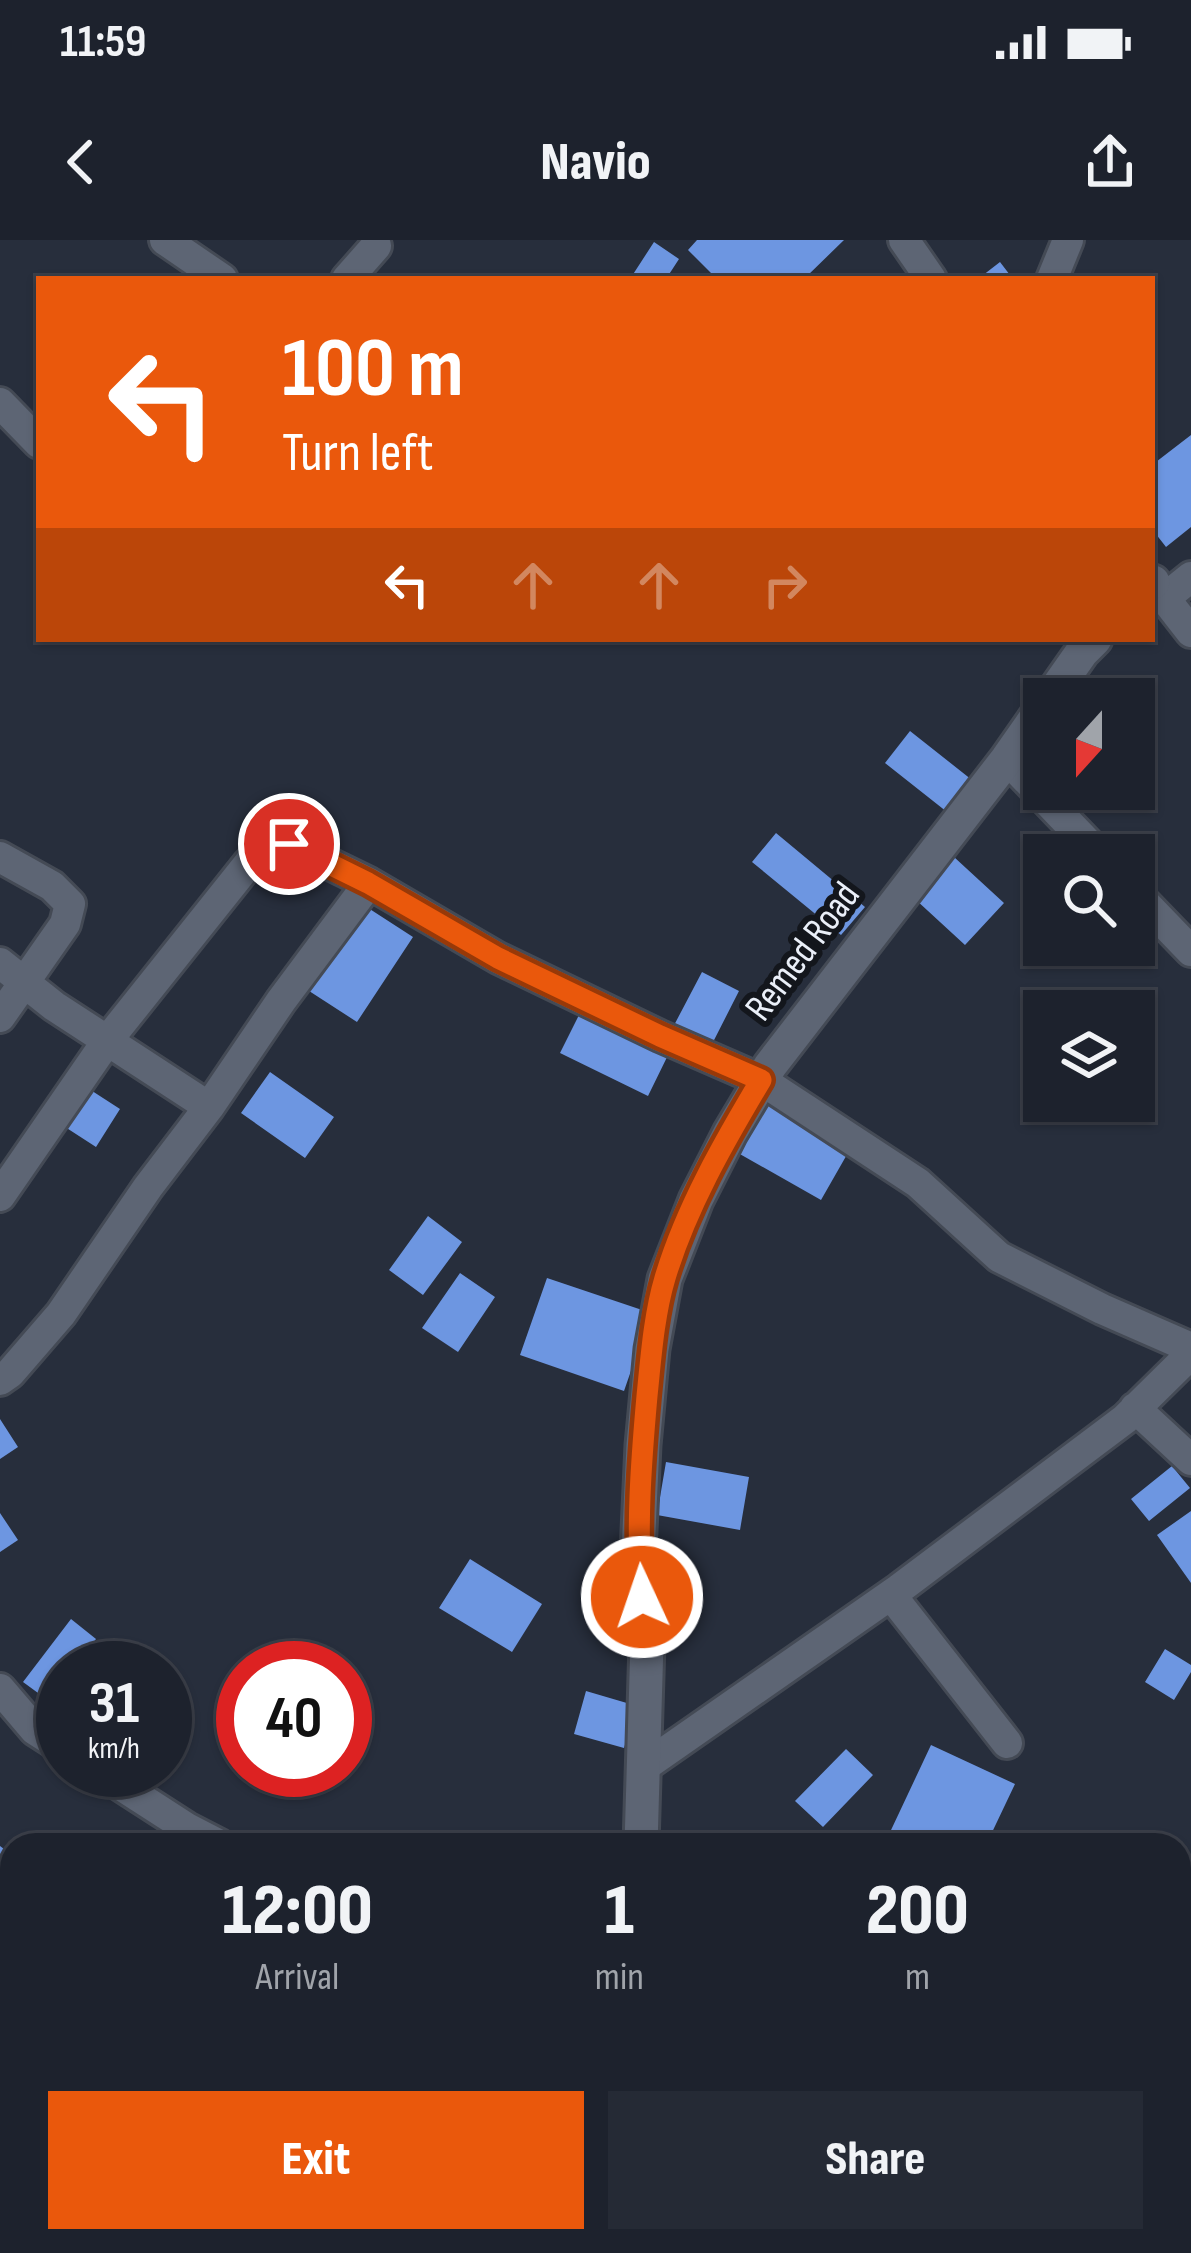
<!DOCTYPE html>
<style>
:root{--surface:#1d222d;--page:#252a35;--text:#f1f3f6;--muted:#a0a4aa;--line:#3b3f49;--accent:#ea580c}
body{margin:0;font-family:"Sofia Sans Condensed",sans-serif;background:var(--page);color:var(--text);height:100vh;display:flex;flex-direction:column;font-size:45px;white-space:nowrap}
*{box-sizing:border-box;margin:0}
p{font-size:39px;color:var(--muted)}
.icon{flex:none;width:66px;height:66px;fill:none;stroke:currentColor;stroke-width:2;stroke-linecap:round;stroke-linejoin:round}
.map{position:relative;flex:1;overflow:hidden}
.drawer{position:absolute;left:0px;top:1593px;width:1191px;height:420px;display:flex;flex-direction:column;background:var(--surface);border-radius:36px 36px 0 0;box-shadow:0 3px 9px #0004,0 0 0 3px var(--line)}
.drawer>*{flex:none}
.top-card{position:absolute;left:36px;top:36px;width:1119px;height:366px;border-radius:0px;box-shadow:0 3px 9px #0004,0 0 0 3px var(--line);background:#ea580c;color:#fff;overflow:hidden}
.needle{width:78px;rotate:201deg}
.controls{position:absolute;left:1023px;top:438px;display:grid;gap:24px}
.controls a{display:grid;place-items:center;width:132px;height:132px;border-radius:0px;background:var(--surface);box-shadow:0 3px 9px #0004,0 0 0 3px var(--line);font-size:60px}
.speed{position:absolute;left:36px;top:1401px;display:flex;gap:24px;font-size:60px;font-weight:700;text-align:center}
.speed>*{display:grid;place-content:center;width:156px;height:156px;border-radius:50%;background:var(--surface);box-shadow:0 3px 9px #0004,0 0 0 3px var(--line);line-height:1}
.speed small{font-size:30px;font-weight:400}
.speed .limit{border:18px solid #d22;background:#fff;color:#111}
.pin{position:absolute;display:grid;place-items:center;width:102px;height:102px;color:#fff;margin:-51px;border:6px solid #fff;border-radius:50%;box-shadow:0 3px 12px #0007}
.me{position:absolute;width:132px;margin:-66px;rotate:357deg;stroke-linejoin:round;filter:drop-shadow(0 0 9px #0008)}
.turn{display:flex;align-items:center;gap:42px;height:252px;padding:0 48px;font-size:54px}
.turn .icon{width:156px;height:156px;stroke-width:2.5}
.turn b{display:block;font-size:84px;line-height:102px}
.lanes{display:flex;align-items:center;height:114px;padding:0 48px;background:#0003;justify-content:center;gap:60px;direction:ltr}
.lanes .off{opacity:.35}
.eta{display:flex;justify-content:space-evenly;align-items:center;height:204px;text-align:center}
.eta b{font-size:72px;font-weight:800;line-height:84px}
.action{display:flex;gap:24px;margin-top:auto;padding:24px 48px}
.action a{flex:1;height:138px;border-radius:0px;background:var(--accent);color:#fff;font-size:48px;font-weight:800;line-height:138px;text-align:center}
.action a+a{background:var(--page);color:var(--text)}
.status{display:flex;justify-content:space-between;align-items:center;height:84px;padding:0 60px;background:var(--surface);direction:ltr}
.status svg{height:33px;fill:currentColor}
header{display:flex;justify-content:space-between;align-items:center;height:156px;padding:0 48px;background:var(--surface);font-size:54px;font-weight:800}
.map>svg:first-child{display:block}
</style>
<div class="status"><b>11:59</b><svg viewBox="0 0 49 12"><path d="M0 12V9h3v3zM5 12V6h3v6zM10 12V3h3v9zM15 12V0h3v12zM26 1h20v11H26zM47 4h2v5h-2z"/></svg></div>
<header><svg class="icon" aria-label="back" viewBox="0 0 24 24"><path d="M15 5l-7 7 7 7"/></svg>Navio<svg class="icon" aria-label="share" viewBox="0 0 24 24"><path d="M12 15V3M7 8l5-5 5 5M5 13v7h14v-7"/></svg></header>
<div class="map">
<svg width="1191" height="2013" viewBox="0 0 1191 2013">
<rect width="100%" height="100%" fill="#272e3c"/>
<path fill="#6d96e1" d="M 697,0 L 844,0 L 804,39 L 717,39 L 688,10 Z
M 654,2 L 679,19 L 666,39 L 630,39 Z
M 1000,22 L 1013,39 L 978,39 Z
M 1191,195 L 1191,287 L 1166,307 L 1152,289 L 1152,225 Z
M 910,491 L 972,540 L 947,572 L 885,523 Z
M 776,593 L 865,667 L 841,695 L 752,622 Z
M 954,617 L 1004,663 L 965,705 L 915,659 Z
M 362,664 L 413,697 L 357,782 L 306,749 Z
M 702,732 L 739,751 L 709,810 L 671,791 Z
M 584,765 L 671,809 L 648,856 L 560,813 Z
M 270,832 L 334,877 L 305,918 L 241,873 Z
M 86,847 L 120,869 L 96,907 L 62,885 Z
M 769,857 L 853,904 L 821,960 L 738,913 Z
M 428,976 L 462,1002 L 423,1055 L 389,1030 Z
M 460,1033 L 495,1057 L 458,1112 L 422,1088 Z
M 547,1038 L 651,1073 L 624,1151 L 520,1115 Z
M 0,1179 L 18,1207 L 0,1219 Z
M 666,1222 L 749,1237 L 740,1290 L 657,1275 Z
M 1172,1226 L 1190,1248 L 1149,1281 L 1131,1259 Z
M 1191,1271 L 1191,1343 L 1157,1295 Z
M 0,1273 L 18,1300 L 0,1312 Z
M 470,1319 L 542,1364 L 512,1412 L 439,1368 Z
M 71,1379 L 96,1399 L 74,1428 L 63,1428 L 63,1443 L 49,1461 L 23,1442 Z
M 1165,1409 L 1191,1425 L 1191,1432 L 1174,1460 L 1145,1442 Z
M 586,1451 L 637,1466 L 624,1508 L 574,1494 Z
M 931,1505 L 1015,1544 L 986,1605 L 884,1605 Z
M 846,1509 L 873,1535 L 823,1587 L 795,1561 Z
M 0,1606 L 12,1615 L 12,1648 L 0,1664 Z
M 1191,1992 L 1191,2013 L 1176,2013 L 1171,2005 Z
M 1012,2001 L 1055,2001 L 1055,2013 L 1015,2013 Z"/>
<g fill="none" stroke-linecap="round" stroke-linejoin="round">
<g stroke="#444a55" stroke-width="36">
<path id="minor" d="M 165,0 L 222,39
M 904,0 L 931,39
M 347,39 L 376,6
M 1052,39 L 1068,0
M 0,163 L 39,203
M 1152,342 L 1191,392
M 1165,358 L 1191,337
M 1007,519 L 1099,615
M 0,617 L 52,646 L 70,664 L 65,684 L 0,777
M 1134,652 L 1191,711
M 0,723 L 54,766 L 209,867
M 0,956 L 107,801 L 249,623 L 266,607 L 289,604 L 369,643 L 498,718 L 660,796 L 761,840 L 918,943 L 999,1017 L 1102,1069 L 1191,1108
M 0,1140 L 10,1133 L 61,1074 L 148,947 L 209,867 L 281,761 L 369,643
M 1135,1168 L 1191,1220
M 891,1355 L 1007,1503
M 0,1449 L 35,1490 L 63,1508
M 645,1526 L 899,1349 L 1125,1179 L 1191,1114
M 97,1530 L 187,1588 L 220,1605
M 1179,1959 L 1191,1958
M 1140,2001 L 1146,2013
M 87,2013 L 89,2007
M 933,2013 L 949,2001"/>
</g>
<g stroke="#444a55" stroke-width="39">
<path id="tertiary" d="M 1152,343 L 1153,342
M 1049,459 L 1082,412 L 1095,399
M 641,1605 L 647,1402 L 638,1312 L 643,1205 L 652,1109 L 665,1039 L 696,960 L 730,893 L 770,826 L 1007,519 L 1044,466
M 628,2001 L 629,2013"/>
</g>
<use href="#minor" stroke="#5d6574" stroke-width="30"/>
<use href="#tertiary" stroke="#5d6574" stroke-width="33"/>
</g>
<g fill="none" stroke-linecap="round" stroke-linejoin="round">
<g stroke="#983908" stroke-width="30">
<path id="route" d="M 289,604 L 368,643 L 498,718 L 660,796 L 761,840 C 724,902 686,968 665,1038 C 654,1075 651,1117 647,1156 C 641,1223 636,1290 642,1357"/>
</g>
<use href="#route" stroke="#ea580c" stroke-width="21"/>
</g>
<g text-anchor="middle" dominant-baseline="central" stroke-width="12" stroke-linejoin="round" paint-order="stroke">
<g font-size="39" fill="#eaeff8" stroke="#13161c">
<text transform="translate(803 712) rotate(-53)">Remed Road</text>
</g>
</g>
</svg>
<div class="controls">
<a><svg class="needle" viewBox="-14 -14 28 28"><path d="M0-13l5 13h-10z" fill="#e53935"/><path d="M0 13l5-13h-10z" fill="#a0a4aa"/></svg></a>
<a><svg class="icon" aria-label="search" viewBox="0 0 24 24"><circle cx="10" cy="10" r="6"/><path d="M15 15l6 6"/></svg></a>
<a><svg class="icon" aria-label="layers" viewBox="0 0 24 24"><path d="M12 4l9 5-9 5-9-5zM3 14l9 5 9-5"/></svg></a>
</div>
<div class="speed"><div>31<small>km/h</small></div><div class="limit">40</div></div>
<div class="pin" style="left:289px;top:604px;background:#d93025"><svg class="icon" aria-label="arrive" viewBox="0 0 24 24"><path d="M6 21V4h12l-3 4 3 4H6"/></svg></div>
<svg class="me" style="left:642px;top:1357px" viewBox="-20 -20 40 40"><circle r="17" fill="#ea580c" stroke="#fff" stroke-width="3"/><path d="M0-11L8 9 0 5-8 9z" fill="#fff"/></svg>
<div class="top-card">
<div class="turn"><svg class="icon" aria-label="left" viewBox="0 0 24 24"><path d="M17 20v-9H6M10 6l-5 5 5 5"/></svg><div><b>100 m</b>Turn left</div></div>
<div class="lanes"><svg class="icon" aria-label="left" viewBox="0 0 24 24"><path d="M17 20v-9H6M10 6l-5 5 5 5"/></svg><svg class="icon off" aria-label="ahead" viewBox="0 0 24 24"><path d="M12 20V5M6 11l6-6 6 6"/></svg><svg class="icon off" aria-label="ahead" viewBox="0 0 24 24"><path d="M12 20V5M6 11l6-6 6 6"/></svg><svg class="icon off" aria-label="right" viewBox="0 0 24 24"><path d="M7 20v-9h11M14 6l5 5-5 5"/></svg></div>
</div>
<section class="drawer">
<div class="eta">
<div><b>12:00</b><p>Arrival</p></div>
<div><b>1</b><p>min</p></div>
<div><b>200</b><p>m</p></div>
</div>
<div class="action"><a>Exit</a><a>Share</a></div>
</section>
</div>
